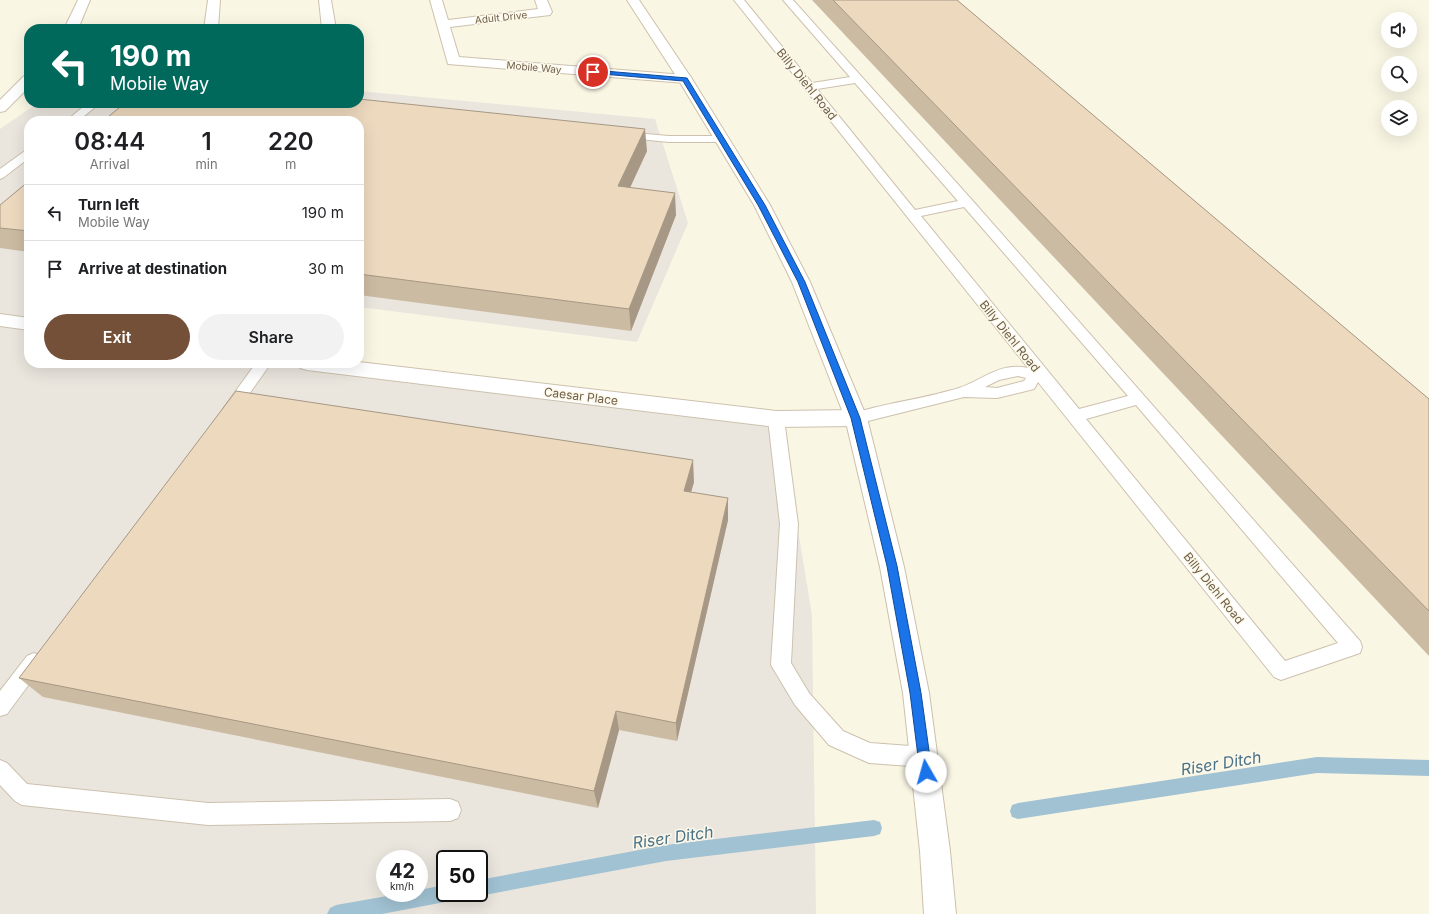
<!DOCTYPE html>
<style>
:root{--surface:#fff;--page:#f2f2f2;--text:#202124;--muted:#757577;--line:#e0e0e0;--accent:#745039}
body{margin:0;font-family:Inter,sans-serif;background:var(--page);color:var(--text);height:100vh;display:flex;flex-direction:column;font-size:15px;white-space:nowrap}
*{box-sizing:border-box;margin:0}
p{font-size:13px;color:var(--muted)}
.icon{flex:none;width:22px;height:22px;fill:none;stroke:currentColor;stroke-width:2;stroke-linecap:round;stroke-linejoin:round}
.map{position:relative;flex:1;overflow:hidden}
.details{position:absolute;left:24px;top:116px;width:340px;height:252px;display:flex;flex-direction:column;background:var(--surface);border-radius:16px;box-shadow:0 4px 16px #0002}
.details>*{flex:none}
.guide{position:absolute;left:24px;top:24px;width:340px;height:84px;border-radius:16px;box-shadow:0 4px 16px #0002;background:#00695c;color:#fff;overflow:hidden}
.tools{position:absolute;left:1381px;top:12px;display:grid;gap:8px}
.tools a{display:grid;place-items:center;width:36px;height:36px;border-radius:50%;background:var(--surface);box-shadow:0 4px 16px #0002;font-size:20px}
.speed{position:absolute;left:376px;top:850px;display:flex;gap:8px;font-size:20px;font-weight:700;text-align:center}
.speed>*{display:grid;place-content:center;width:52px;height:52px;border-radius:50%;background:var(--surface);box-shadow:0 4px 16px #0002;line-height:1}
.speed small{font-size:10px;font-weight:400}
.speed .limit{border:2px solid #111;border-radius:6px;background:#fff;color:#111}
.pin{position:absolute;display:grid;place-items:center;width:34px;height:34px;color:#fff;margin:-17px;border:2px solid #fff;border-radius:50%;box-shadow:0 1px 4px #0007}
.me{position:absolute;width:44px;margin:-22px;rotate:353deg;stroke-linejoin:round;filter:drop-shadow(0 0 3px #0008)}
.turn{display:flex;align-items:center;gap:14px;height:84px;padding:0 20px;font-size:18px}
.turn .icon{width:52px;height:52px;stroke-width:2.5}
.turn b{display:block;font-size:28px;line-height:34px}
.eta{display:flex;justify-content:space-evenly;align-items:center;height:68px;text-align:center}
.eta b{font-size:24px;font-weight:600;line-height:28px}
.button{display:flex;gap:8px;margin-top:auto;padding:8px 20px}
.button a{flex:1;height:46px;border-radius:24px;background:var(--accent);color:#fff;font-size:16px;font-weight:600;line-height:46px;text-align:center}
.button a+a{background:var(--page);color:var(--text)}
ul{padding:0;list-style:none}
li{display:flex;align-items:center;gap:12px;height:56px;padding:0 20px;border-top:1px solid var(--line)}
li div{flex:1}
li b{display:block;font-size:15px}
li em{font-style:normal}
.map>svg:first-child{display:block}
</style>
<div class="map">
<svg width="1429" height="914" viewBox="0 0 1429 914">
<rect width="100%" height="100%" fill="#faf6e4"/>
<path fill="#eae6de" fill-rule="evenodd" d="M 359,91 L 655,119 L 688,223 L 637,342 L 359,307 L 359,121 L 29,121 L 29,363 L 324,363 L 781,427 L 812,615 L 816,914 L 0,914 L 0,129 L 38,103 L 359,103 ZM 385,859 L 419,859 L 419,893 L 385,893 ZM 445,859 L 479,859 L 479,893 L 445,893 Z"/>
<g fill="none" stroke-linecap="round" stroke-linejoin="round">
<path fill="#a1c2d3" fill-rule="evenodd" d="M 1317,757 L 1429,760 L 1429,776 L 1317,773 L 1018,819 L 1012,817 L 1010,811 L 1012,805 L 1018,803 Z
M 874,820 L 880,822 L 882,828 L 880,834 L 874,836 L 666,861 L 479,896 L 473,893 L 479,893 L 479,880 L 666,845 Z
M 445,885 L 445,893 L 458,893 L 456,899 L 450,901 L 382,914 L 327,914 L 330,908 L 336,905 L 404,893 L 419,893 L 419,890 Z"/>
<g stroke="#cdc1ae" stroke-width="2">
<path id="service" d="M 734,0 L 744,0 L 812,83 L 850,77 L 783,0 L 793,0 L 972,200 L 1360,641 L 1362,647 L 1360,653 L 1281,680 L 1274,677 L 1038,382 L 1034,389 L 997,398 L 964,397 L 856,424 L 851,422 L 848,418 L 851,414 C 886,403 923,399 959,388 C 983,380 999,362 1028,368 ZM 855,83 L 958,201 L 915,210 L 817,89 ZM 964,207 L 1128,396 L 1079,409 L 921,216 ZM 1018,376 L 1026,378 L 1024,381 L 997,388 L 985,387 L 999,380 ZM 1136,405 L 1338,643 L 1285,661 L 1086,419 Z
M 88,103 L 100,103 L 78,121 L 66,121 Z
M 623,132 L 669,136 L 722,136 L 728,139 L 722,142 L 669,142 L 619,137 L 617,135 L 619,133 Z
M 29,150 L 29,158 L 4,177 L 0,179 L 0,169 L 25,151 Z
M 256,363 L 271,363 L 235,414 L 230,416 L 225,414 L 222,410 L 225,406 Z
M 776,413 L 781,415 L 784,419 L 798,524 L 791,663 L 809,693 L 843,731 L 870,743 L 924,747 L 931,750 L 934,757 L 931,764 L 924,767 L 869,763 L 829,745 L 795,705 L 771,665 L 780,524 L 768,419 L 771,415 Z
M 34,653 L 41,656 L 44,662 L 41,668 L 7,714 L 0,716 L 0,691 L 27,656 Z
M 0,760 L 7,763 L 27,784 L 208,803 L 450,799 L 458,802 L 461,810 L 458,818 L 450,821 L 208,825 L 22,805 L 15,801 L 0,785 Z"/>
</g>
<g stroke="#cdc1ae" stroke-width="2">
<path id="minor" d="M 78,0 L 90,0 L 78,29 L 64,29 Z
M 208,0 L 220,0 L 218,29 L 204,29 Z
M 319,0 L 331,0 L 336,29 L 322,29 Z
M 430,0 L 442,0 L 448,20 L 538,9 L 535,0 L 547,0 L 552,12 L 550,15 L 450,27 L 459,57 L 685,75 L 690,76 L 692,79 L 690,82 L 685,83 L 448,64 Z
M 29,75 L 29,87 L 5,111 L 0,112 L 0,100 L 24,76 Z
M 0,314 L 29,318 L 29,330 L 0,326 Z
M 359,362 L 776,411 L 856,410 L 863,413 L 867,418 L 863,423 L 856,426 L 776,427 L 307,370 L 300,368 L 297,363 Z"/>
</g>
<g stroke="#cdc0aa" stroke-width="2">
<path id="secondary" d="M 627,0 L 639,0 L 692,79 L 770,205 L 810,282 L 867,418 L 904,567 L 929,693 L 950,851 L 956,914 L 924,914 L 920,851 L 903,693 L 880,567 L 845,418 L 792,282 L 754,205 L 678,79 Z"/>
</g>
<use href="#service" fill="#fff" fill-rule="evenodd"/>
<use href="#minor" fill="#fff" fill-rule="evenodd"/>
<use href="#secondary" fill="#fff" fill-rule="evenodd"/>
</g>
<path fill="#ccbba3" d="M 812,0 L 957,0 L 1429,399 L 1429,656 Z
M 359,121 L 647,151 L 630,188 L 676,215 L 631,331 L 359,295 Z
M 29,181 L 29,252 L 0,248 L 0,205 Z
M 694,482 L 691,492 L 728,498 L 728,520 L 677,741 L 619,730 L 598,808 L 43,697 L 19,678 Z"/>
<path fill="#a69885" d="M 645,129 L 647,151 L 620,209 L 618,186 Z
M 675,193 L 676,215 L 631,331 L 629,309 Z
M 693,460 L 694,482 L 685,513 L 684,491 Z
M 728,498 L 728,520 L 677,741 L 676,723 Z
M 616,711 L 619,730 L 598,808 L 594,791 Z"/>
<path fill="#edd9be" stroke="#a69885" d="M 833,0 L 957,0 L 1429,399 L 1429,611 Z
M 359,99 L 645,129 L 618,186 L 675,193 L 629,309 L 359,274 L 359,121 L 103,121 L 125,103 L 359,103 Z
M 29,181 L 29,231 L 0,228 L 0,205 Z
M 236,391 L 693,460 L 684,491 L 728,498 L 676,723 L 616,711 L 594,791 L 19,678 Z"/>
<path fill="#1a73e8" stroke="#114b97" d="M 593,70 L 687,78 L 765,205 L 805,282 L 860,418 L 897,566 L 921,693 L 932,772 L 930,777 L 926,778 L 922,777 L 920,772 L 910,693 L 887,566 L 851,418 L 798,282 L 758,205 L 683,81 L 591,73 L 590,72 Z"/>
<g text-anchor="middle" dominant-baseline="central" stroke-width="3" stroke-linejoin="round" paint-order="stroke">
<g font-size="10" fill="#70604c" stroke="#fdf9ea">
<text transform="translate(501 17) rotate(-6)">Adult Drive</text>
<text transform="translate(534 67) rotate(5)">Mobile Way</text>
</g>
<g font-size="12" fill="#70604c" stroke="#fdf9ea">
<text transform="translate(807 84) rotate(51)">Billy Diehl Road</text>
<text transform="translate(1010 336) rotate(51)">Billy Diehl Road</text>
<text transform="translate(581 396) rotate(7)">Caesar Place</text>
<text transform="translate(1214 588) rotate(51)">Billy Diehl Road</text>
</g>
<g font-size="16" font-style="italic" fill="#4b7389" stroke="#fdf9ea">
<text transform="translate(1221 763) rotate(-9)">Riser Ditch</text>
<text transform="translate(673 837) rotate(-8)">Riser Ditch</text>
</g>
</g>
</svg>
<div class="tools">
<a><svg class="icon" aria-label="sound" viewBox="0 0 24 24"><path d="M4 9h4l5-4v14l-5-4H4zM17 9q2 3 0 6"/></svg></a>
<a><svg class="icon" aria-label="search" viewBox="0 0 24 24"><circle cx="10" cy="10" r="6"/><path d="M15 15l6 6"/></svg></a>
<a><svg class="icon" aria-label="layers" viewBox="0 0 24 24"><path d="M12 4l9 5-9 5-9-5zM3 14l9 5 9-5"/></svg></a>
</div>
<div class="speed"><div>42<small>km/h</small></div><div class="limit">50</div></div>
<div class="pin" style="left:593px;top:72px;background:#d93025"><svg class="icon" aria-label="arrive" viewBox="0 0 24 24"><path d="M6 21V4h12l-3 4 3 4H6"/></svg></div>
<svg class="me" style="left:926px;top:772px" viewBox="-20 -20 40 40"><circle r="19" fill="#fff"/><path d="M0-13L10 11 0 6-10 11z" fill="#1a73e8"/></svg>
<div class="guide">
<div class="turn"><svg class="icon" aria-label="left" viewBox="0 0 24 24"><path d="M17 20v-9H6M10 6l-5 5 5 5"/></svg><div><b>190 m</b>Mobile Way</div></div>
</div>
<section class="details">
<div class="eta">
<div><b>08:44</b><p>Arrival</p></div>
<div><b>1</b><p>min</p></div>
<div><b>220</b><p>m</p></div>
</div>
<ul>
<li><svg class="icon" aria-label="left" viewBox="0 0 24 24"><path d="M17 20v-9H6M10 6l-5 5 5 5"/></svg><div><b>Turn left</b><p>Mobile Way</p></div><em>190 m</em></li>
<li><svg class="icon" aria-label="arrive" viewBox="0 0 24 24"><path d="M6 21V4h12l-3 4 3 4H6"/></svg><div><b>Arrive at destination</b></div><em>30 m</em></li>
</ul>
<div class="button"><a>Exit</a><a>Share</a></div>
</section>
</div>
